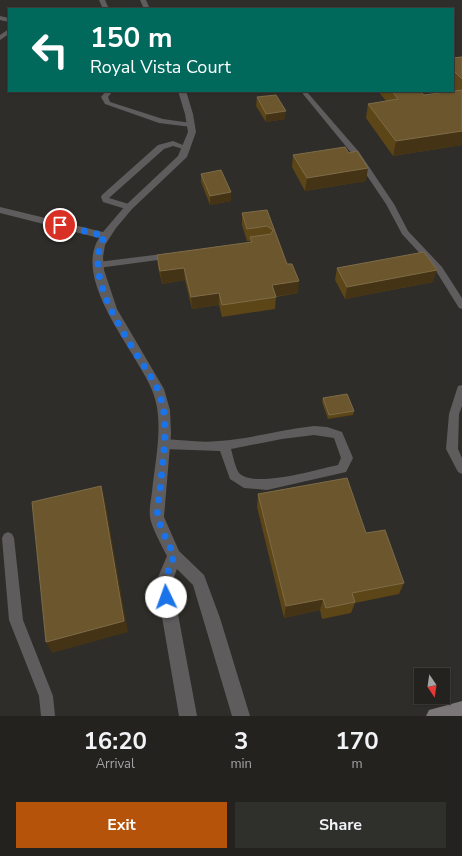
<!DOCTYPE html>
<style>
:root{--surface:#23221f;--page:#2f2f2c;--text:#f1f3f6;--muted:#a3a4a4;--line:#403f3d;--accent:#b45309}
body{margin:0;font-family:"Nunito Sans",sans-serif;background:var(--page);color:var(--text);height:100vh;display:flex;flex-direction:column;font-size:15px;white-space:nowrap}
*{box-sizing:border-box;margin:0}
p{font-size:13px;color:var(--muted)}
.icon{flex:none;width:22px;height:22px;fill:none;stroke:currentColor;stroke-width:2;stroke-linecap:round;stroke-linejoin:round}
.map{position:relative;height:716px;overflow:hidden}
.sheet{display:flex;flex-direction:column;background:var(--surface);flex:1}
.sheet>*{flex:none}
.top-card{position:absolute;left:8px;top:8px;width:446px;height:84px;border-radius:0px;box-shadow:0 1px 3px #0004,0 0 0 1px var(--line);background:#00695c;color:#fff;overflow:hidden}
.needle{width:26px;rotate:167deg}
.controls{position:absolute;left:414px;top:668px;display:grid;gap:8px}
.controls a{display:grid;place-items:center;width:36px;height:36px;border-radius:0px;background:var(--surface);box-shadow:0 1px 3px #0004,0 0 0 1px var(--line);font-size:20px}
.pin{position:absolute;display:grid;place-items:center;width:34px;height:34px;color:#fff;margin:-17px;border:2px solid #fff;border-radius:50%;box-shadow:0 1px 4px #0007}
.me{position:absolute;width:44px;margin:-22px;rotate:357deg;stroke-linejoin:round;filter:drop-shadow(0 0 3px #0008)}
.turn{display:flex;align-items:center;gap:14px;height:84px;padding:0 16px;font-size:18px}
.turn .icon{width:52px;height:52px;stroke-width:2.5}
.turn b{display:block;font-size:28px;line-height:34px}
.eta{display:flex;justify-content:space-evenly;align-items:center;height:68px;text-align:center}
.eta b{font-size:24px;font-weight:700;line-height:28px}
.button{display:flex;gap:8px;margin-top:auto;padding:8px 16px}
.button a{flex:1;height:46px;border-radius:0px;background:var(--accent);color:#fff;font-size:16px;font-weight:700;line-height:46px;text-align:center}
.button a+a{background:var(--page);color:var(--text)}
.map>svg:first-child{display:block}
</style>
<div class="map">
<svg width="462" height="716" viewBox="0 0 462 716">
<rect width="100%" height="100%" fill="#2f2d29"/>
<g fill="none" stroke-linecap="round" stroke-linejoin="round">
<path fill="#5f5c5d" fill-rule="evenodd" d="M 99,0 L 105,0 L 109,9 L 103,9 Z
M 140,0 L 146,0 L 150,9 L 144,9 Z
M 9,29 L 9,34 L 0,40 L 0,35 Z
M 106,91 L 113,91 L 108,97 L 110,102 L 163,119 L 191,123 L 195,125 L 191,127 L 159,123 L 105,104 L 101,97 Z
M 303,92 L 307,92 L 359,152 L 394,204 L 408,231 L 442,267 L 462,298 L 462,309 L 459,308 L 436,271 L 402,234 L 386,204 L 353,155 L 303,94 Z
M 173,141 L 190,148 L 186,150 L 173,146 L 164,149 L 109,198 L 132,205 L 132,209 L 129,210 L 103,202 L 101,197 L 102,195 L 158,145 Z
M 170,253 L 174,256 L 173,258 L 98,268 L 94,265 L 98,262 Z
M 462,385 L 462,406 L 459,414 L 458,449 L 462,458 L 462,474 L 458,472 L 446,449 L 449,414 L 457,389 L 458,386 Z
M 314,426 L 327,427 L 342,432 L 353,458 L 346,472 L 267,490 L 244,488 L 230,479 L 220,451 L 164,449 L 160,447 L 158,444 L 160,441 L 164,439 C 182,440 201,443 219,441 C 251,439 282,429 314,426 ZM 314,435 L 334,438 L 341,458 L 338,465 C 318,469 254,489 239,473 C 235,467 233,456 231,449 L 282,439 Z
M 8,532 L 12,534 L 14,538 L 23,620 L 53,696 L 55,716 L 41,716 L 39,696 L 9,620 L 2,538 L 4,534 Z"/>
<path fill="#5f5c5d" fill-rule="evenodd" d="M 0,16 L 9,18 L 9,22 L 0,20 Z
M 178,91 L 186,91 L 193,114 L 196,132 L 187,157 L 132,209 L 116,228 L 105,245 L 103,257 L 104,270 L 117,309 L 164,389 L 170,410 L 171,434 L 164,517 L 179,551 L 204,575 L 220,618 L 250,716 L 232,716 L 193,585 L 177,569 L 172,582 L 197,716 L 179,716 L 156,582 L 167,556 C 162,546 151,526 150,517 C 149,509 151,500 152,492 C 155,460 165,421 152,390 C 136,351 72,281 99,238 L 0,213 L 0,207 L 103,232 L 126,205 L 178,156 L 188,132 L 185,114 Z"/>
<path fill="#7b7677" fill-rule="evenodd" d="M 462,701 L 462,716 L 426,716 L 429,710 Z"/>
</g>
<path fill="#5c4517" d="M 462,57 L 462,145 L 393,156 L 366,118 L 368,104 L 386,101 L 378,91 L 420,91 L 424,95 L 456,91 L 453,88 L 453,58 Z
M 257,97 L 285,119 L 266,122 L 256,106 Z
M 293,155 L 366,181 L 305,191 L 292,167 Z
M 201,174 L 231,201 L 210,205 L 201,182 Z
M 267,210 L 298,293 L 276,297 L 275,309 L 222,317 L 219,305 L 192,309 L 185,280 L 162,284 L 158,267 L 157,255 L 250,242 L 250,241 L 247,241 L 242,225 L 242,213 Z
M 337,268 L 433,282 L 345,299 L 335,280 Z
M 323,398 L 354,411 L 353,415 L 328,419 L 322,402 Z
M 258,494 L 366,533 L 404,583 L 399,594 L 355,603 L 351,613 L 322,619 L 320,610 L 284,618 L 257,507 Z"/>
<path fill="#443415" d="M 286,111 L 285,119 L 266,122 L 266,114 Z
M 462,131 L 462,145 L 393,156 L 396,141 Z
M 368,168 L 366,181 L 305,191 L 307,178 Z
M 231,192 L 231,201 L 210,205 L 210,196 Z
M 184,268 L 185,280 L 162,284 L 160,271 Z
M 437,270 L 433,282 L 345,299 L 347,287 Z
M 299,281 L 298,293 L 271,297 L 272,285 Z
M 219,293 L 219,305 L 192,309 L 191,297 Z
M 101,486 L 105,500 L 128,632 L 52,653 L 46,642 Z
M 323,599 L 320,610 L 284,618 L 286,606 Z"/>
<path fill="#6b562d" stroke="#7e6c48" d="M 462,57 L 462,79 L 453,70 L 453,58 Z
M 462,90 L 462,131 L 396,141 L 368,104 L 398,99 L 392,91 L 420,91 L 424,95 Z
M 276,95 L 286,111 L 266,114 L 257,97 Z
M 345,147 L 349,153 L 357,151 L 368,168 L 307,178 L 293,155 Z
M 221,170 L 231,192 L 210,196 L 201,174 Z
M 267,210 L 287,264 L 292,264 L 299,281 L 272,285 L 276,297 L 222,305 L 219,293 L 191,297 L 184,268 L 160,271 L 157,255 L 252,242 L 250,237 L 271,234 L 273,230 L 267,226 L 247,229 L 242,213 Z
M 424,252 L 437,270 L 347,287 L 337,268 Z
M 347,394 L 354,411 L 329,415 L 323,398 Z
M 347,478 L 366,533 L 385,530 L 404,583 L 352,593 L 355,602 L 326,608 L 323,599 L 286,606 L 258,494 Z
M 101,486 L 124,621 L 46,642 L 32,502 Z"/>
<g fill="none" stroke-linecap="round" stroke-linejoin="round">
<path stroke="#1a73e8" stroke-width="7" stroke-dasharray="0 12.6" d="M 60,225 L 105,236 C 81,273 124,334 144,366 C 149,374 155,382 158,390 C 171,421 162,460 160,492 C 159,500 156,509 158,516 C 159,526 170,546 174,556 L 164,582 L 166,597"/>
</g>
</svg>
<div class="controls">
<a><svg class="needle" viewBox="-14 -14 28 28"><path d="M0-13l5 13h-10z" fill="#e53935"/><path d="M0 13l5-13h-10z" fill="#a3a4a4"/></svg></a>
</div>
<div class="pin" style="left:60px;top:225px;background:#d93025"><svg class="icon" aria-label="arrive" viewBox="0 0 24 24"><path d="M6 21V4h12l-3 4 3 4H6"/></svg></div>
<svg class="me" style="left:166px;top:597px" viewBox="-20 -20 40 40"><circle r="19" fill="#fff"/><path d="M0-13L10 11 0 6-10 11z" fill="#1a73e8"/></svg>
<div class="top-card">
<div class="turn"><svg class="icon" aria-label="left" viewBox="0 0 24 24"><path d="M17 20v-9H6M10 6l-5 5 5 5"/></svg><div><b>150 m</b>Royal Vista Court</div></div>
</div>
</div>
<section class="sheet">
<div class="eta">
<div><b>16:20</b><p>Arrival</p></div>
<div><b>3</b><p>min</p></div>
<div><b>170</b><p>m</p></div>
</div>
<div class="button"><a>Exit</a><a>Share</a></div>
</section>
